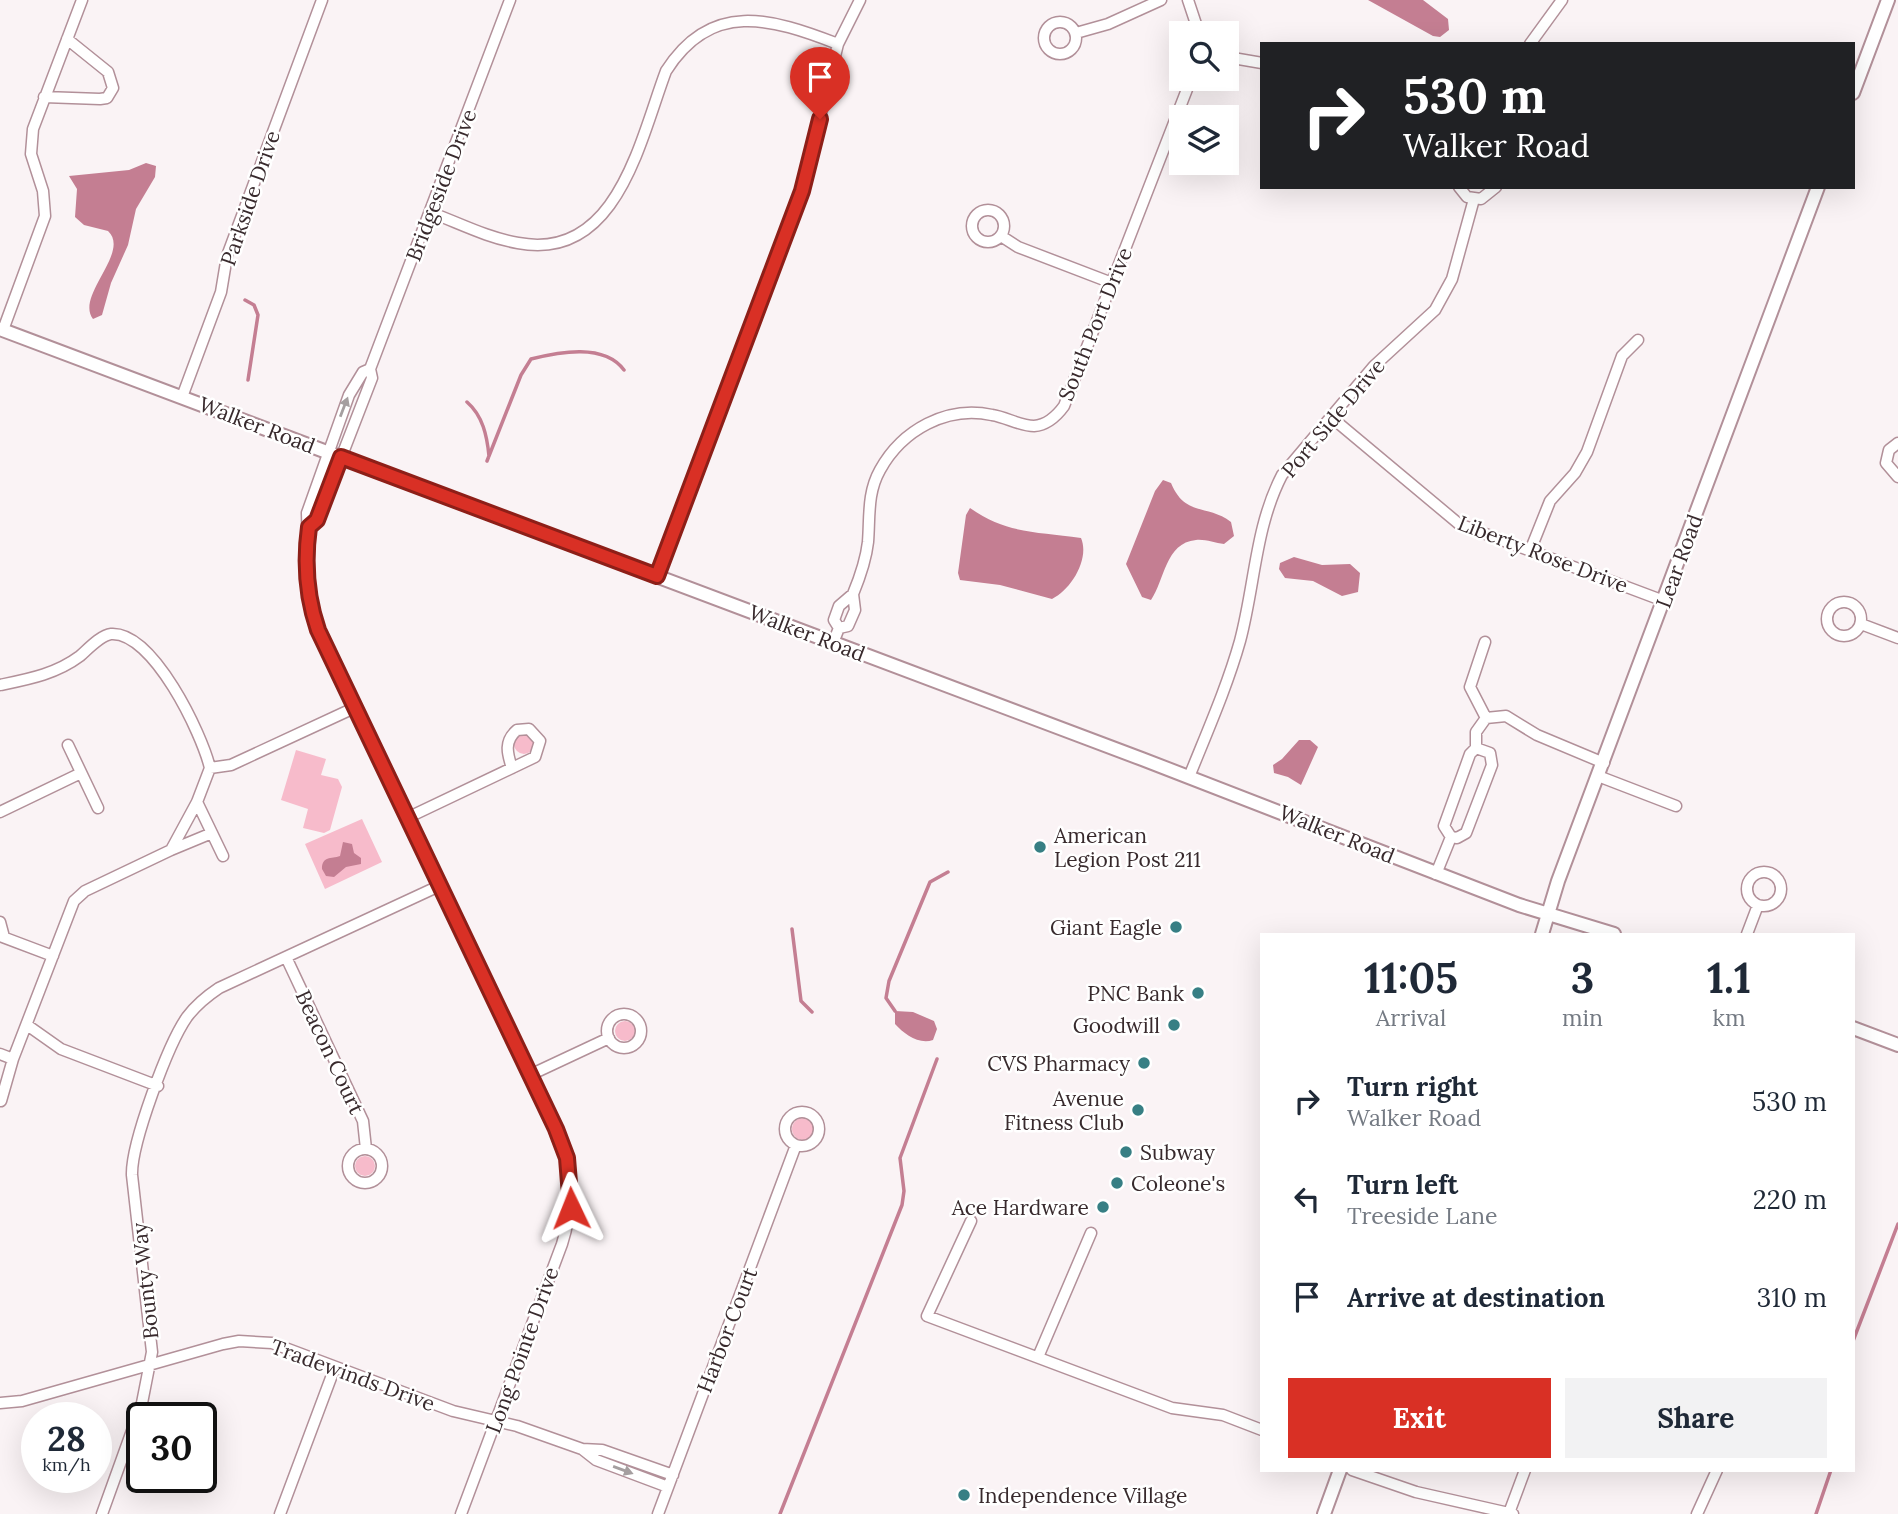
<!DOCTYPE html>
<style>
:root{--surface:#fff;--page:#f2f2f3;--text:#1f2937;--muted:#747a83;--accent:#d93025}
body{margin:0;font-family:Lora,serif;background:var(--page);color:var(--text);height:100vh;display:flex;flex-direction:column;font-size:26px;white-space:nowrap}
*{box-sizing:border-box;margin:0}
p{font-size:23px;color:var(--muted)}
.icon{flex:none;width:38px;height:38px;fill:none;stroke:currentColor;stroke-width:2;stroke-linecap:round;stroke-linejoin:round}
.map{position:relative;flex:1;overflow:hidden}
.panel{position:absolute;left:1260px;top:933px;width:595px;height:539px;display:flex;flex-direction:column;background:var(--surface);border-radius:0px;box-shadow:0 7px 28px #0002}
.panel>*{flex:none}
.hud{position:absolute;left:1260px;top:42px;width:595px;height:147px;border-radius:0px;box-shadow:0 7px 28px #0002;background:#202124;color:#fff;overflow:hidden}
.buttons{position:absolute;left:1169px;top:21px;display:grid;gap:14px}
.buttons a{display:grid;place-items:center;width:70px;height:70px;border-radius:0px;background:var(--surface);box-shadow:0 7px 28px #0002;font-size:35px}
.speed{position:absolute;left:21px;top:1402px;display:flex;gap:14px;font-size:35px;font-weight:700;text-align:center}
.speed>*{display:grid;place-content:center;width:91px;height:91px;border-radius:50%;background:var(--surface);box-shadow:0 7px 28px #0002;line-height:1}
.speed small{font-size:18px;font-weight:400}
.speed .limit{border:4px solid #111;border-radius:10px;background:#fff;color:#111}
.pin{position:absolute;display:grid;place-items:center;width:60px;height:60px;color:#fff;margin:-72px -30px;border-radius:50% 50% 50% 0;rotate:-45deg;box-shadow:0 0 7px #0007}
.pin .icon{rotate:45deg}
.me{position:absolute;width:77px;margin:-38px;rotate:358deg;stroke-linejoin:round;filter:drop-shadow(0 0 5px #0008)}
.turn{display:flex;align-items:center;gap:24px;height:147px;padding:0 28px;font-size:32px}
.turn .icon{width:91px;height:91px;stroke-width:2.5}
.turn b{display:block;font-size:49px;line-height:60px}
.eta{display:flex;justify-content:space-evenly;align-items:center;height:119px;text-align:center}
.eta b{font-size:42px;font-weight:700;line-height:49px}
.cta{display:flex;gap:14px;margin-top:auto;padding:14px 28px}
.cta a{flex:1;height:80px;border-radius:0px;background:var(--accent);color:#fff;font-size:28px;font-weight:700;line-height:80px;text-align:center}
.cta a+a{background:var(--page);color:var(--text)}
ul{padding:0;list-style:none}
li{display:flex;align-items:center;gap:21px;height:98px;padding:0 28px}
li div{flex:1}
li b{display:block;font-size:26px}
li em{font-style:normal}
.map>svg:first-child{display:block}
</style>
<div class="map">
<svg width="1898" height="1514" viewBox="0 0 1898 1514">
<rect width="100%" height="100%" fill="#faf3f5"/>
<path fill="#f7bbcb" d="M514 744a10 10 0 1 1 20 0a10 10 0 1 1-20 0Z
M 296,750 L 326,759 L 321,775 L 338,779 L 342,787 L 330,830 L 324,833 L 303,828 L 308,809 L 281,800 Z
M 362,819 L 382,862 L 325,889 L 305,844 Z
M615 1031a10 10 0 1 1 20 0a10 10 0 1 1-20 0Z
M792 1129a11 11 0 1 1 22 0a11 11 0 1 1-22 0Z
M355 1166a10 10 0 1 1 20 0a10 10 0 1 1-20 0Z"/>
<path fill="#c47e92" d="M 1368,0 L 1423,0 L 1448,19 L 1449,30 L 1440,37 L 1433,36 Z
M 146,163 L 156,166 L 155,177 L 136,209 L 128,245 L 111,283 L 102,315 L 93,319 C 75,296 131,252 108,231 L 84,225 L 75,217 L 77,189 L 69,176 L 129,170 Z
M 1163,480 L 1171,483 C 1185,517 1208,504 1231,522 L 1234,536 L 1224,544 C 1215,543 1205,539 1196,540 C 1165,543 1165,580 1151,600 L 1142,597 L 1126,564 L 1155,491 Z
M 970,508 C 1009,535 1037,531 1081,538 C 1090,559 1071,590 1052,599 L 1000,585 L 960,580 L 958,573 L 966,515 Z
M 1294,557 L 1322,565 L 1350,564 L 1360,573 L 1358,592 L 1342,596 L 1313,581 L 1285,578 L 1279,569 L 1280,563 Z
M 1299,740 L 1310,740 L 1318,747 L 1301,785 L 1288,777 L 1274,773 L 1273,765 L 1282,759 Z
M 343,842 L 352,844 L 354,853 L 361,858 L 361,864 L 346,867 L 334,877 L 326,876 L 322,869 C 322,856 331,859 340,856 Z
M 895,1011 L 913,1012 L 934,1021 L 937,1029 L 933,1040 C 919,1045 904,1034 895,1024 Z"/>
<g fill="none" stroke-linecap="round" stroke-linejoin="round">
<path stroke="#c47e92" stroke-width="3.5" d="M 245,300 L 254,305 L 258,315 L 248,380
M 467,402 C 483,416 487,436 489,456
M 487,461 L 521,375 L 531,359 C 559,352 604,343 624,370
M 792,929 L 801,1001 L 812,1012
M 895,1011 L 886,998 L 889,981 L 930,882 L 948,872
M 1853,1341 L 1898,1224
M 780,1514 L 902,1205 L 904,1191 L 900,1158 L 937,1059
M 1816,1514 L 1831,1470"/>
<g stroke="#b29099" stroke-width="13">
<path id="minor" d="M 1188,0 L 1199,33
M1044 38a16 16 0 1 1 32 0a16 16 0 1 1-32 0Z
M 1076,33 L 1108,24 L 1161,0
M 1530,44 L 1562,0
M 1227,57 L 1262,63
M 44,97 L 100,99 L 107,98 L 113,88 L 108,72 L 67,39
M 1459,187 L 1467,197 L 1481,199 L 1496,187
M972 226a16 16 0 1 1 32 0a16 16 0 1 1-32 0Z
M 432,213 C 459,223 488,238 518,243 C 617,262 640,140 666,71 C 711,0 771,18 838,44
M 1001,236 L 1018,247 L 1112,283
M 3,330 L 45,216 L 43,191 L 31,154 L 33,129 L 82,0
M 370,369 L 363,372 L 349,395 L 307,513 C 309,564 303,596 325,646 L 556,1129 C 572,1167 575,1204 562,1244 L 461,1514
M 182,397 L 221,292 L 227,256 L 322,0
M 1331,417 L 1459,524 L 1664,601
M 1898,443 L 1889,450 L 1886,463 L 1898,477
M 309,527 L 317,520 L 372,378 L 370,369 L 510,0
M 1530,551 L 1550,501 L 1575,473 L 1587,452 L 1622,356 L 1638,340
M 657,576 L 802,191 L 838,44 L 860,0
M 853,594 C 860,577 866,560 868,542 C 870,517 867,493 880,470 C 902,430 947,405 992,415 C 1006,417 1020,426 1034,426 C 1047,425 1056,417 1064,406 L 1191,79
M1827 619a17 17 0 1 1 34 0a17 17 0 1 1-34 0Z
M 1861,624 L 1898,638
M 1485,642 L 1470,687 L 1486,718 L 1506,716 L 1537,735 L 1604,763
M 833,643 L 839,628 L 834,620 L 839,606 L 853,594 L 855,610 L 848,626 L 839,628
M 0,685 C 29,679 56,674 80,656 C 88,649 101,635 111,634 C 153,631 202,734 210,768 L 231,765 L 354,708
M 68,745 L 98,808
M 1476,748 L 1490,753 L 1492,765 L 1466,833 L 1457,838 L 1451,837 L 1444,826 L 1470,754 Z
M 1476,748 L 1476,732 L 1486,718
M 1598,776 L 1676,806
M 1189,777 C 1207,732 1227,687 1240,641 C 1255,585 1255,527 1282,475 L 1374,366 L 1435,310 L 1452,279 L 1474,199
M 197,802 L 223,856
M 0,812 L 81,773
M 407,818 L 535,757 L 540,741 L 529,729 L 517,730 C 504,741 507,753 512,768
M 171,850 L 212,833
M1747 889a17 17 0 1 1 34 0a17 17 0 1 1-34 0Z
M 1436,874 L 1451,837
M 0,922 L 4,937
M 1747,934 L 1758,905
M 0,936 L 53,956
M 286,957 L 363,1121 L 366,1149
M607 1031a17 17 0 1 1 34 0a17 17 0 1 1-34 0Z
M 27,1025 L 61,1049 L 158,1086
M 0,1054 L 13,1059
M 530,1075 L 609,1038
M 1,1101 L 13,1059 L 74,901 L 85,891 L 171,850 L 197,802 L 210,768
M785 1129a17 17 0 1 1 34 0a17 17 0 1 1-34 0Z
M348 1166a17 17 0 1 1 34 0a17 17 0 1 1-34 0Z
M 971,1221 L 927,1316 L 1172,1408 L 1223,1415 L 1262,1430
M 1038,1357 L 1091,1233
M 0,1403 L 22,1401 L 223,1344 L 239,1341 L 272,1343 L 453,1411 L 517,1426 L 582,1449 L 602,1450 L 673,1475
M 582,1449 L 596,1460 L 668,1487
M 1352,1470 L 1416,1492 L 1513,1514
M 1509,1513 L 1525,1470
M 102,1514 L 142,1403 L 152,1352 L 132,1175 C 131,1144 168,1044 187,1017 C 196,1005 207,996 219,988 L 439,886
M 280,1514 L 335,1367
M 658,1514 L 796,1145
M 1697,1514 L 1717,1470"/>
</g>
<g stroke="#b29099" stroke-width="16">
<path id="tertiary" d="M 1853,93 L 1888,0
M 0,329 L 1142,759 L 1519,905 L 1614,934
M 1542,934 L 1558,881 L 1818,187
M 1853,1028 L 1898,1045
M 1324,1514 L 1340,1470"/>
</g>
<use href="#minor" stroke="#fff" stroke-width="10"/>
<use href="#tertiary" stroke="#fff" stroke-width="12"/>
</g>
<defs><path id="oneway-solid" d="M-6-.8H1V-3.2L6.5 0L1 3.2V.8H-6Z" transform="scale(1.75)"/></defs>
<g fill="#a59fa0">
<use href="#oneway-solid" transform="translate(344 407) rotate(-69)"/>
<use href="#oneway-solid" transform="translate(623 1470) rotate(20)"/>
</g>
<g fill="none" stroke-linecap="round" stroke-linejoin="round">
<g stroke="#8d1f18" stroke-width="18">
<path id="route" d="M 571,1208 L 567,1158 L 556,1129 L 318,630 C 306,595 304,563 309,527 L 317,520 L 341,457 L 657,576 L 802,191 L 820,119"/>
</g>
<use href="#route" stroke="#d93025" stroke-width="12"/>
</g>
<g fill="#377f84" stroke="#fff" stroke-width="2.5">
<circle cx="1040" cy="847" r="7"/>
<circle cx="1176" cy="927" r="7"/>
<circle cx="1198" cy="993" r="7"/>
<circle cx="1174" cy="1025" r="7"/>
<circle cx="1144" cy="1063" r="7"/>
<circle cx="1138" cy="1110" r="7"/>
<circle cx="1126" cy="1152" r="7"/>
<circle cx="1117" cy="1183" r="7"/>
<circle cx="1103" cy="1207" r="7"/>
<circle cx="964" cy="1495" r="7"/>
</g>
<g text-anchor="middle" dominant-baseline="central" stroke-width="5" stroke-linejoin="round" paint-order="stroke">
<g font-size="21" fill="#382a2d" stroke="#fff">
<text transform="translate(441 185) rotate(-69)">Bridgeside Drive</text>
<text transform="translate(250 198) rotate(-71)">Parkside Drive</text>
<text transform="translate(1095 324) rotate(-68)">South Port Drive</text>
<text transform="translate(1333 418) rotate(-50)">Port Side Drive</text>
<text transform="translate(257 425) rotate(21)">Walker Road</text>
<text transform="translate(1543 554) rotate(21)">Liberty Rose Drive</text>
<text transform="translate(1679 561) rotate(-70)">Lear Road</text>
<text transform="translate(807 633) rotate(21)">Walker Road</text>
<text transform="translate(1337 834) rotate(22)">Walker Road</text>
<text transform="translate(330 1052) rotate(65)">Beacon Court</text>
<text transform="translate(145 1281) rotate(-96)">Bounty Way</text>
<text transform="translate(727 1330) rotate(-69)">Harbor Court</text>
<text transform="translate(522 1350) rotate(-70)">Long Pointe Drive</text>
<text transform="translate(353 1375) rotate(20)">Tradewinds Drive</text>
</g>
<g font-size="21" fill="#382a2d" stroke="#fff" text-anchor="end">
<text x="1054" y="835" text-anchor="start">American<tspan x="1054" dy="24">Legion Post 211</tspan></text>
<text x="1162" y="927">Giant Eagle</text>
<text x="1184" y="993">PNC Bank</text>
<text x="1160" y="1025">Goodwill</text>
<text x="1130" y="1063">CVS Pharmacy</text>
<text x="1124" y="1098">Avenue<tspan x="1124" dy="24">Fitness Club</tspan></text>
<text x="1140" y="1152" text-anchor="start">Subway</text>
<text x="1131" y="1183" text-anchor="start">Coleone's</text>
<text x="1089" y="1207">Ace Hardware</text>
<text x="978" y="1495" text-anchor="start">Independence Village</text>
</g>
</g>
</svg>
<div class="buttons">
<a><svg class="icon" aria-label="search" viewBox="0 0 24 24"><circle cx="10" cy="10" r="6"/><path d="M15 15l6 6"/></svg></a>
<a><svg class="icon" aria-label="layers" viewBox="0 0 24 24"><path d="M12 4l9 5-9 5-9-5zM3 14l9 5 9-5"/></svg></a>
</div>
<div class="speed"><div>28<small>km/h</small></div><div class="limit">30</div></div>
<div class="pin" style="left:820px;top:119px;background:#d93025"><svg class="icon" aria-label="arrive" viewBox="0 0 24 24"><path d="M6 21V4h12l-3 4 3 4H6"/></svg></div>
<svg class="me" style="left:571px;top:1208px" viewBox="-20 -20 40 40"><path d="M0-17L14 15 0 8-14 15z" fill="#d93025" stroke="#fff" stroke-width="4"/></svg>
<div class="hud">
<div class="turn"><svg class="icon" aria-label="right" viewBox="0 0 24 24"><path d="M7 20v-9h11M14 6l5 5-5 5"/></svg><div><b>530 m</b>Walker Road</div></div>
</div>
<section class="panel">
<div class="eta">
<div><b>11:05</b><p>Arrival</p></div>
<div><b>3</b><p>min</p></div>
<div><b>1.1</b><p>km</p></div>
</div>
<ul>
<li><svg class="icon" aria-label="right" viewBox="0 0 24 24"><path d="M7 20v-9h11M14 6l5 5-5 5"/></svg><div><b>Turn right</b><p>Walker Road</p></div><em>530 m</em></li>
<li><svg class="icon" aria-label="left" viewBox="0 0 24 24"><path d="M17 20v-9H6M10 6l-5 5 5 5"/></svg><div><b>Turn left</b><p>Treeside Lane</p></div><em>220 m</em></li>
<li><svg class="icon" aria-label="arrive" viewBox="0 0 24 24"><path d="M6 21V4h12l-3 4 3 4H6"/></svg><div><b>Arrive at destination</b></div><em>310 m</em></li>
</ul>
<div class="cta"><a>Exit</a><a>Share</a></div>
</section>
</div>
